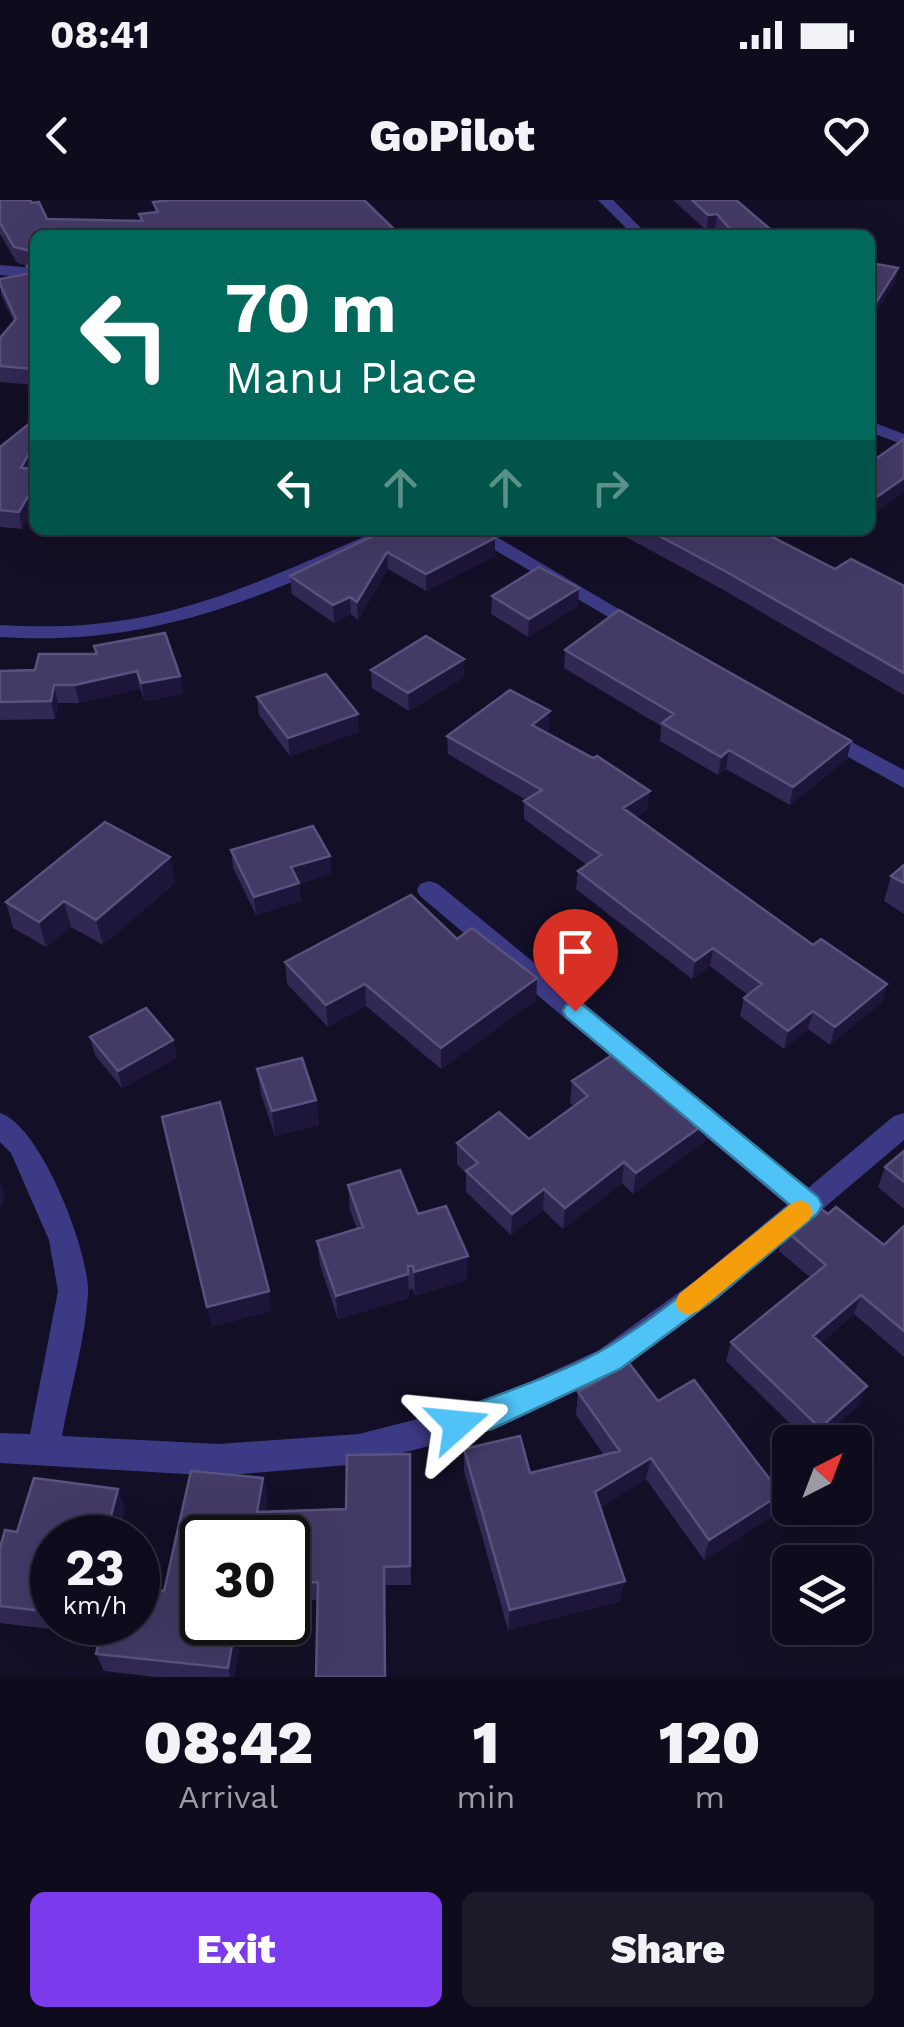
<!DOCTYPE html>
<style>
:root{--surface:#0e0b1c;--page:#1c1929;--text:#f1f3f6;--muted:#9b9ba3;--line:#2e2b3b;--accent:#7c3aed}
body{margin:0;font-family:"Work Sans",sans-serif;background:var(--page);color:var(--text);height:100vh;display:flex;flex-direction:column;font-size:38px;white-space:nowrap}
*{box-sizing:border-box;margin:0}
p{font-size:32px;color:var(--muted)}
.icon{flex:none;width:55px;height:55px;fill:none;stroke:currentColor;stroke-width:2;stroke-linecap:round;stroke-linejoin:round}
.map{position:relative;height:1477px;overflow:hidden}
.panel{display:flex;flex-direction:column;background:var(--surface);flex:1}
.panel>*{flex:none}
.guide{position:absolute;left:30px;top:30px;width:845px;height:305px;border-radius:15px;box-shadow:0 10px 40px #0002,0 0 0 2px var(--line);background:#00695c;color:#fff;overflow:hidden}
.needle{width:65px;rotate:42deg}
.fabs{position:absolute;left:772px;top:1225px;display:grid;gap:20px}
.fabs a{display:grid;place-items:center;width:100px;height:100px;border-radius:15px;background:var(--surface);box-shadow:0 10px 40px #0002,0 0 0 2px var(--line);font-size:50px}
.speed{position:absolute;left:30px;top:1315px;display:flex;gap:20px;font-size:50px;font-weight:700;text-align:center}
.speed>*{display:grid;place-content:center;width:130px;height:130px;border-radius:50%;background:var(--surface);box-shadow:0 10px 40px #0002,0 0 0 2px var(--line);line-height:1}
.speed small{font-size:25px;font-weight:400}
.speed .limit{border:5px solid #111;border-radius:15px;background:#fff;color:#111}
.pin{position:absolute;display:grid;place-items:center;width:85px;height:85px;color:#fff;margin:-102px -42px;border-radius:50% 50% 50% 0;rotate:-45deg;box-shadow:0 0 10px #0007}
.pin .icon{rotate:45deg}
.me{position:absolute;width:110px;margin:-55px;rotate:72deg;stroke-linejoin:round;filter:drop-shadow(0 0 8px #0008)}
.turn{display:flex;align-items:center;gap:35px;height:210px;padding:0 30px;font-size:45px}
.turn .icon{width:130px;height:130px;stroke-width:2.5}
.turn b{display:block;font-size:70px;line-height:85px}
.lanes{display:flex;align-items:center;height:95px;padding:0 30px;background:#0003;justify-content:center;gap:50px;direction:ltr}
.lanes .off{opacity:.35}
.eta{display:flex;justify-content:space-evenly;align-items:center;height:170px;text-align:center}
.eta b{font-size:60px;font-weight:800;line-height:70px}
.cta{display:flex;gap:20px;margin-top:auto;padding:20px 30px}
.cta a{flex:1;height:115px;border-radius:15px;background:var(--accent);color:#fff;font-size:40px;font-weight:800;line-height:115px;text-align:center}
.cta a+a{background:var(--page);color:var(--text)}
.status{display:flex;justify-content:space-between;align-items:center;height:70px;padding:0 50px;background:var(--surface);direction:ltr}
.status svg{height:28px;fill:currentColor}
header{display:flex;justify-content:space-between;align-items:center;height:130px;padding:0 30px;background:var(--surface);font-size:45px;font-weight:800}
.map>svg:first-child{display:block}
</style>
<div class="status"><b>08:41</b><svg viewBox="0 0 49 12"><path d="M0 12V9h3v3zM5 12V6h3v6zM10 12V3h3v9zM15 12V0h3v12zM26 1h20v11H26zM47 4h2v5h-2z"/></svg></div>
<header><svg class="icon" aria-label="back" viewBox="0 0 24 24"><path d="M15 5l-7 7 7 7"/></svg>GoPilot<svg class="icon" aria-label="heart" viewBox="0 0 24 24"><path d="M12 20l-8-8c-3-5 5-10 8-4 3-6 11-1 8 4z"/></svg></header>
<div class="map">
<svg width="904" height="1477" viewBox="0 0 904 1477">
<rect width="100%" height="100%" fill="#130f26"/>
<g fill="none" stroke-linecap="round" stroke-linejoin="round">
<path fill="#3d3a85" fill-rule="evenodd" d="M 598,0 L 613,0 L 648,35 L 633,35 Z
M 0,65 L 35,68 L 35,78 L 0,75 Z
M 870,221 L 904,234 L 904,245 L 870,232 Z
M 380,330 L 406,330 C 389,346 358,354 336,363 C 222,414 127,445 0,437 L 0,425 C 156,435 241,389 380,330 Z
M 461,330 L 485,330 L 654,430 L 644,436 L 637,434 Z
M 822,526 L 904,570 L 904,588 L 814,538 L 811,533 L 814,528 Z
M 429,681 L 438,684 L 657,863 L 660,871 L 657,879 L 647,882 L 637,879 L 420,696 L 417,690 L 420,684 Z
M 685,892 L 695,895 L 808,988 L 894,916 L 904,913 L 904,940 L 718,1098 L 621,1170 L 492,1230 L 359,1264 L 219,1276 L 0,1263 L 0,1233 L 30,1234 L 58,1091 L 49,1040 L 11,953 L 0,942 L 0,913 C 41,926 89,1051 88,1092 C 86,1137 70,1191 62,1236 L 219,1244 L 359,1234 L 488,1201 L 599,1150 L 696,1080 L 787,1005 L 675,911 L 671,903 L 675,895 Z"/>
</g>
<path fill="#312854" d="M 0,0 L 47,19 L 140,21 L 139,14 L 155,12 L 153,2 L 364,0 L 35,35 L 35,185 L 0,182 L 0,138 L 14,122 L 1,95 L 0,79 L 28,74 L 27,66 L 29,66 L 17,63 L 0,34 Z
M 673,0 L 736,0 L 777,35 L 720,35 L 715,29 L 707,31 Z
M 35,219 L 35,266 L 34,269 L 35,269 L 35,308 L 22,329 L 0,327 L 0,247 Z
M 904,239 L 874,314 L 870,312 L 870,263 Z
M 385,330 L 495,356 L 426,391 L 388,369 L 358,420 L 351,414 L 334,423 L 292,394 L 290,376 Z
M 613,330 L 759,330 L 835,369 L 904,386 L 904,495 L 720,388 Z
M 492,396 L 578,406 L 528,437 L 491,414 Z
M 565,450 L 851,541 L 847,559 L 790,605 L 726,569 L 718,575 L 660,541 L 661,526 L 564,468 Z
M 464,459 L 464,477 L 409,511 L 372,488 L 371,470 Z
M 0,471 L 180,476 L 183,494 L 145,501 L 140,489 L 79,503 L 58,503 L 55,519 L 0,520 Z
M 257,497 L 359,532 L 290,556 L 259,515 Z
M 549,529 L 546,532 L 647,609 L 636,617 L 882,802 L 830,845 L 808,829 L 784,849 L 740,816 L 744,798 L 748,795 L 710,766 L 692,779 L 576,689 L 578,671 L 587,665 L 524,619 L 524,601 L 526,600 L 448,554 L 447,536 Z
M 231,650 L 330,656 L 331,674 L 299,684 L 301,701 L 256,715 L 233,668 Z
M 170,657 L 175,683 L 103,745 L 71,727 L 46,747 L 13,728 L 6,702 Z
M 904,665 L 904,714 L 884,701 L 891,676 Z
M 457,739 L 537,778 L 536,800 L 441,869 L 366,806 L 328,827 L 287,784 L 285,762 Z
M 90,837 L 173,840 L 177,858 L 122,888 L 95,855 Z
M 257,869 L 316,900 L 319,925 L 275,936 L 261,894 Z
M 572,881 L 705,941 L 633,994 L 622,983 L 563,1029 L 543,1010 L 511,1035 L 466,992 L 466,973 L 457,964 L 457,943 L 529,939 L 574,906 L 570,903 Z
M 904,951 L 904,1009 L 878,987 L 885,967 Z
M 348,985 L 418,1014 L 467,1080 L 415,1096 L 413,1089 L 409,1090 L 409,1098 L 338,1119 L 320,1065 L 317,1041 L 357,1029 L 350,1010 Z
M 828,1014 L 884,1045 L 904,1026 L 904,1157 L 854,1114 L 821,1143 L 859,1205 L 817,1242 L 809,1242 L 726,1161 L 731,1142 L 811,1078 L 779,1051 L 785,1030 Z
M 578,1192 L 658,1201 L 774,1315 L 704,1360 L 646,1279 L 600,1308 L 620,1401 L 508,1430 L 464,1271 L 464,1249 L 530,1273 L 604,1255 L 576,1215 Z
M 410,1274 L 411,1385 L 386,1385 L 318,1400 L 288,1401 L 288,1338 L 202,1422 L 244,1422 L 234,1477 L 156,1477 L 104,1471 L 96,1454 L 100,1435 L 0,1423 L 0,1348 L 17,1332 L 125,1308 L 117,1338 L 52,1338 L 52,1422 L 138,1422 L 263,1278 L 267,1298 L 265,1311 L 346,1309 Z"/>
<path fill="#1d163a" d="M 717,14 L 715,29 L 707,31 L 708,15 Z
M 898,68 L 895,83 L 870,122 L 870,112 Z
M 35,242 L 35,266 L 25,285 L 21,268 Z
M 904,278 L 904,292 L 874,314 L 878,296 Z
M 35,284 L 35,308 L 22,329 L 19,312 Z
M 495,338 L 495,356 L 426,391 L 426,374 Z
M 387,352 L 388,369 L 358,420 L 357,402 Z
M 579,388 L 578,406 L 528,437 L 529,419 Z
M 350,397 L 351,414 L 334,423 L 333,405 Z
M 464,459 L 464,477 L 409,511 L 408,493 Z
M 137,471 L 140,489 L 79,503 L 75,485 Z
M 180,476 L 183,494 L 145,501 L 141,483 Z
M 54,485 L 58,503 L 55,519 L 51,501 Z
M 550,511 L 549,529 L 531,543 L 532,525 Z
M 358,514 L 359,532 L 290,556 L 288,538 Z
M 851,541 L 847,559 L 790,605 L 793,587 Z
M 729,550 L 726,569 L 718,575 L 721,557 Z
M 650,591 L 647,609 L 621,627 L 623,608 Z
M 330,656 L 331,674 L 299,684 L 301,701 L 256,715 L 254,697 L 291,667 Z
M 170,657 L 175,683 L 103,745 L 96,720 Z
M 64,701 L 71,727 L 46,747 L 39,722 Z
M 713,748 L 710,766 L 692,779 L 695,761 Z
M 537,778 L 536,800 L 441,869 L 441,848 Z
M 365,784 L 366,806 L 328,827 L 326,805 Z
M 887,784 L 882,802 L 830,845 L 835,827 Z
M 813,811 L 808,829 L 784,849 L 788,831 Z
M 173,840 L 177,858 L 122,888 L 118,871 Z
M 316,900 L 319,925 L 275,936 L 272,911 Z
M 710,920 L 705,941 L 633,994 L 636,973 Z
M 624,962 L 622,983 L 563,1029 L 565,1008 Z
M 0,980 L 5,995 L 0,1009 Z
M 544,989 L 543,1010 L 511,1035 L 512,1014 Z
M 468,1056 L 467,1080 L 415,1096 L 414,1072 Z
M 408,1074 L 409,1098 L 338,1119 L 336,1096 Z
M 269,1091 L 272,1111 L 212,1127 L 207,1107 Z
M 861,1095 L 854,1114 L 807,1156 L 813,1136 Z
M 867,1186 L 859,1205 L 817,1242 L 814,1242 L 820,1228 Z
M 651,1258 L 646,1279 L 592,1313 L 595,1292 Z
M 263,1278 L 267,1298 L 261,1331 L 257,1312 Z
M 118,1289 L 125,1308 L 117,1338 L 105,1338 Z
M 781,1294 L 774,1315 L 704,1360 L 709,1340 Z
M 384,1367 L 386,1385 L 386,1477 L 385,1477 Z
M 625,1381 L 620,1401 L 508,1430 L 510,1410 Z
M 236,1422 L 244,1422 L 234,1477 L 230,1477 L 228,1468 Z"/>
<path fill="#433a66" stroke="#5a527e" stroke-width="2.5" d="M 0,0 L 30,0 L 32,3 L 39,2 L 47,19 L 143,21 L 139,14 L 158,12 L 153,2 L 172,0 L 364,0 L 400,35 L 35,35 L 35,52 L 14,47 L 0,23 Z
M 692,0 L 736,0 L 777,35 L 735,35 L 717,14 L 708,15 Z
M 870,52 L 874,52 L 876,64 L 898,68 L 870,112 Z
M 35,60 L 35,166 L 33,169 L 0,166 L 0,138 L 16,119 L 0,84 L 0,79 L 32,73 L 27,66 L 35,65 Z
M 35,219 L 35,242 L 21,268 L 35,269 L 35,284 L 19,312 L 0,310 L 0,247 Z
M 904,239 L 904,278 L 878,296 L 870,293 L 870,263 Z
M 385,330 L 482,330 L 495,338 L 426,374 L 387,352 L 357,402 L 350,397 L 333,405 L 290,376 Z
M 648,330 L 759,330 L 835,369 L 851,359 L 904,386 L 904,473 L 723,370 Z
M 539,367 L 579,388 L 529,419 L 492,396 Z
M 619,410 L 851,541 L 793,587 L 729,550 L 721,557 L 662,523 L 674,514 L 565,450 Z
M 165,433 L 180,476 L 141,483 L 137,471 L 75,485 L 54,485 L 51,501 L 0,502 L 0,471 L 35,470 L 39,454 L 97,454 L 94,446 Z
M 426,436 L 464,459 L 408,493 L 371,470 Z
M 326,474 L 358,514 L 288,538 L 257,497 Z
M 510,490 L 550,511 L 532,525 L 593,558 L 597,556 L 650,591 L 623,608 L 813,745 L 821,739 L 887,784 L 835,827 L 813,811 L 788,831 L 744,798 L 762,784 L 713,748 L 695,761 L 578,671 L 601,655 L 524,601 L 542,590 L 447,536 Z
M 105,622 L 170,657 L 96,720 L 64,701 L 39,722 L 6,702 Z
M 313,626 L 330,656 L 291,667 L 299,683 L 254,697 L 231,650 Z
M 904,665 L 904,683 L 891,676 Z
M 411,695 L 457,739 L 472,728 L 537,778 L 441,848 L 365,784 L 326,805 L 285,762 Z
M 146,808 L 173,840 L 118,871 L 90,837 Z
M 623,848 L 710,920 L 636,973 L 624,962 L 565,1008 L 544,989 L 512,1014 L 466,971 L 478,963 L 457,943 L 499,912 L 529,939 L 588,896 L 572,881 Z
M 302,858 L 316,900 L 272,911 L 257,869 Z
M 220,902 L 269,1091 L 207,1107 L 162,917 Z
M 904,951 L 904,982 L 885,967 Z
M 400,970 L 418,1014 L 446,1006 L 468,1056 L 414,1072 L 413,1066 L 408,1066 L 408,1074 L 336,1096 L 317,1041 L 363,1027 L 348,985 Z
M 816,1005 L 828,1014 L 836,1007 L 884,1045 L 904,1026 L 904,1131 L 861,1095 L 813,1136 L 867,1186 L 820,1228 L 731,1142 L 826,1065 L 785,1030 Z
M 629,1163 L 658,1201 L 694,1180 L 781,1294 L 709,1340 L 651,1258 L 595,1292 L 625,1381 L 510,1410 L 464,1249 L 520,1236 L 530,1273 L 620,1251 L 578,1192 Z
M 410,1254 L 410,1366 L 384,1367 L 385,1477 L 316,1477 L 318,1382 L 288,1383 L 288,1338 L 202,1338 L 202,1422 L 236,1422 L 228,1468 L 96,1454 L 103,1422 L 138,1422 L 138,1388 L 164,1391 L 191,1271 L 263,1278 L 257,1312 L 346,1309 L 347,1255 Z
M 34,1278 L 118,1289 L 105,1338 L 52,1338 L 52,1412 L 0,1406 L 0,1348 L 5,1330 L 17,1332 Z"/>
<path fill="#4fc3f7" stroke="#337fa1" stroke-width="2.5" d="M 575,802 L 583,805 L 818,997 L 822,1005 L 818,1013 L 716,1098 L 620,1169 L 492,1229 L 458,1237 L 448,1233 L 444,1224 L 448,1214 C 498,1194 551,1178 599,1152 C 662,1116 733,1052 790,1005 L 566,817 L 563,811 L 566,805 Z"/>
<path fill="#f59e0b" d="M 800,1000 L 809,1004 L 813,1012 L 809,1020 L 698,1111 L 688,1115 L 679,1111 L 675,1103 L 679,1094 L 791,1004 Z"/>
</svg>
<div class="fabs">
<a><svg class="needle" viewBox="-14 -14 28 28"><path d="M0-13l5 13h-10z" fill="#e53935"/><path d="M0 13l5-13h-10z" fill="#9b9ba3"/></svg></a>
<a><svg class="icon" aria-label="layers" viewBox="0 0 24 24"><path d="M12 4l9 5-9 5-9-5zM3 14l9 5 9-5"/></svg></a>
</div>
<div class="speed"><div>23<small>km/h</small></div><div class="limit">30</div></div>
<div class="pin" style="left:575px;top:811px;background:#d93025"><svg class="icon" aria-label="arrive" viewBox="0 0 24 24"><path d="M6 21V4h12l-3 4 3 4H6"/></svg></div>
<svg class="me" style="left:458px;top:1224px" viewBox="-20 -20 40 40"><path d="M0-17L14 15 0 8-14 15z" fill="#4fc3f7" stroke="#fff" stroke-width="4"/></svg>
<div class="guide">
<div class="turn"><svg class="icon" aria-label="left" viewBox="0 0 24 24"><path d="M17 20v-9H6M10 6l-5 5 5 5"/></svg><div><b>70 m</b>Manu Place</div></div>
<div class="lanes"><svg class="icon" aria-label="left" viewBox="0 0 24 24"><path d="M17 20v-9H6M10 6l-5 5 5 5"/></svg><svg class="icon off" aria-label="ahead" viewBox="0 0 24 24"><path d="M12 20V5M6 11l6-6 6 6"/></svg><svg class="icon off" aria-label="ahead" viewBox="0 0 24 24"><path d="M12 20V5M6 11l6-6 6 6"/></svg><svg class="icon off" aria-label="right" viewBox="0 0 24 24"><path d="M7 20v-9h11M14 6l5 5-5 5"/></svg></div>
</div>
</div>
<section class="panel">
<div class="eta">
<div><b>08:42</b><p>Arrival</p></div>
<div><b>1</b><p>min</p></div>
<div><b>120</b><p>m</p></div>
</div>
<div class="cta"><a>Exit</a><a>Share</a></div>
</section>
